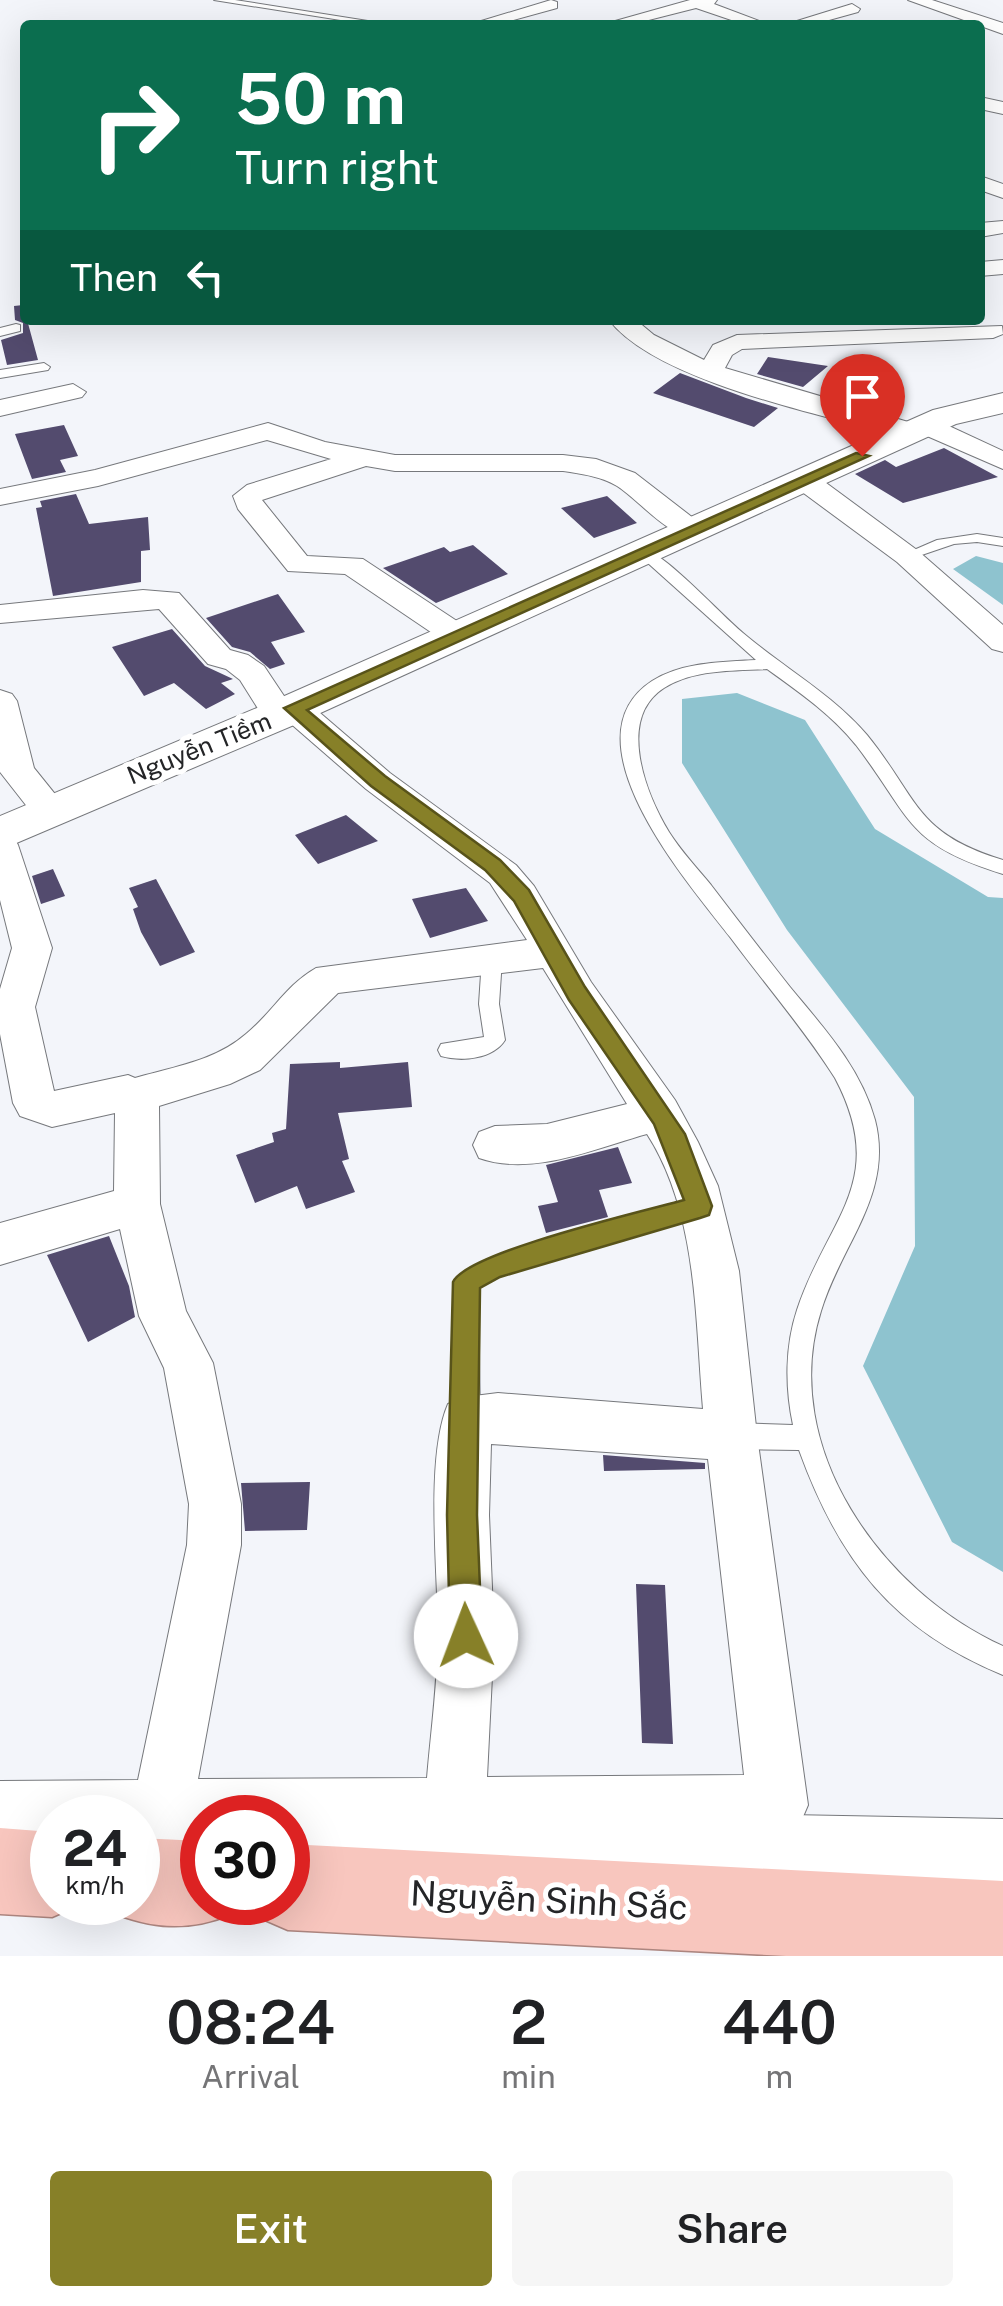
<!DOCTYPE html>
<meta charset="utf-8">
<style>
:root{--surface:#fff;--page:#f6f6f6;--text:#202124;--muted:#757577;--accent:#878028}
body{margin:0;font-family:"Public Sans",sans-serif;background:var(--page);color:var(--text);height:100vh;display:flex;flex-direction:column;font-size:38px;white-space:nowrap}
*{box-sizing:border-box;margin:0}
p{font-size:32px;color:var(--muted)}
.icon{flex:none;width:55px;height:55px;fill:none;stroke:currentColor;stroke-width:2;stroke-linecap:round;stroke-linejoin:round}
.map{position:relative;height:1956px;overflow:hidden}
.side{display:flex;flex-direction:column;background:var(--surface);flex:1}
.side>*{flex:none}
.banner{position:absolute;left:20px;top:20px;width:965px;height:305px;border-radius:10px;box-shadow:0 10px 40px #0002;background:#0b6e4f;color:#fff;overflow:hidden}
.speed{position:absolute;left:30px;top:1795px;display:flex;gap:20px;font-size:50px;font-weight:700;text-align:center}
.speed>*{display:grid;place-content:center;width:130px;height:130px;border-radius:50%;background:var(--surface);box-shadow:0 10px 40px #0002;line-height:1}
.speed small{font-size:25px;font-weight:400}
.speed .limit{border:15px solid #d22;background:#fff;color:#111}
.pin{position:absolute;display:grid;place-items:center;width:85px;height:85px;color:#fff;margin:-102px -42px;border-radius:50% 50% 50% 0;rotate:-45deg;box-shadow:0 0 10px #0007}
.pin .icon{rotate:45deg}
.me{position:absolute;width:110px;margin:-55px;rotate:358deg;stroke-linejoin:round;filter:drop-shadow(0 0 8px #0008)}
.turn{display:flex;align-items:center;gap:35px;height:210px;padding:0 50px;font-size:45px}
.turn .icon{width:130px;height:130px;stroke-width:2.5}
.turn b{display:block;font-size:70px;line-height:85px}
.then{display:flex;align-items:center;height:95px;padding:0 50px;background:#0003;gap:20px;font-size:38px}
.eta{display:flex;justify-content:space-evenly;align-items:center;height:170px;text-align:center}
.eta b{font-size:60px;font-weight:600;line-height:70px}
.primary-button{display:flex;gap:20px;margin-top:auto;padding:20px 50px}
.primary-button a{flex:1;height:115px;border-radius:10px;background:var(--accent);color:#fff;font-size:40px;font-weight:600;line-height:115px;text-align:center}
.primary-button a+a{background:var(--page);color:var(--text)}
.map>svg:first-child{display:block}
</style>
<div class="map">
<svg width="1003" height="1956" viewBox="0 0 1003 1956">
<rect width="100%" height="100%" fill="#f3f5fa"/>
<path fill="#8ec3cf" d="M 976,556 L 1003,563 L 1003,605 L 953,569 Z
M 737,693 L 805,720 L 875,829 L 988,897 L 1003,898 L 1003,1572 L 952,1542 L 863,1366 L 915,1246 L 914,1097 L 787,930 L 682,763 L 682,699 Z"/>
<path fill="#534b6e" d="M 23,305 L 38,360 L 7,365 L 1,340 L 23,333 L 23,323 L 15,320 L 14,306 Z
M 768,357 L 828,366 L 803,387 L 757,374 Z
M 680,373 L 746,398 L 778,408 L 754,427 L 653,393 Z
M 64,425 L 78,456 L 60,460 L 66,472 L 32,479 L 15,434 Z
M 944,448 L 998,477 L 903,503 L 855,474 L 885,460 L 896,467 Z
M 76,494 L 89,524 L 148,517 L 150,550 L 141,551 L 141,582 L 53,596 L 36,508 L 42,507 L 40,501 Z
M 607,496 L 637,523 L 594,538 L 561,508 Z
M 473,545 L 508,574 L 436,603 L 383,568 L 444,547 L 450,552 Z
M 278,594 L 305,632 L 271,642 L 285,664 L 270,669 L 250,652 L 232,647 L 206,618 Z
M 172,629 L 205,666 L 233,679 L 221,683 L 235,694 L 206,709 L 174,683 L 144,696 L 112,647 Z
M 346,815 L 378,841 L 318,864 L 295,835 Z
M 53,869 L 65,896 L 41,904 L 32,876 Z
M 156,879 L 195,952 L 160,966 L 141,932 L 133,909 L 138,907 L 129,888 Z
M 466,888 L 488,921 L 430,938 L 412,899 Z
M 340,1062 L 340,1068 L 408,1062 L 412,1107 L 338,1113 L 349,1159 L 342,1161 L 355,1192 L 306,1209 L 297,1186 L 255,1203 L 236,1155 L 274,1142 L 272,1133 L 286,1129 L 290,1064 Z
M 618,1147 L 632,1183 L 599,1190 L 608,1217 L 546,1233 L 538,1206 L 558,1202 L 546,1165 Z
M 109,1236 L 129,1286 L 135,1317 L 88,1342 L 47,1255 Z
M 603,1455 L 705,1463 L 705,1469 L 604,1471 Z
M 310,1482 L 307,1530 L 245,1531 L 241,1483 Z
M 636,1584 L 665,1585 L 673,1744 L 642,1743 Z"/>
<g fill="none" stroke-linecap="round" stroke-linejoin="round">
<g stroke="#76787c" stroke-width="2">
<path id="service" d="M 214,0 L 235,0 L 393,25 L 372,25 Z
M 16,324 L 20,325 L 20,331 L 0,336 L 0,328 Z
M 44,363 L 50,367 L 48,370 L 0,378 L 0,370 Z
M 977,534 L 1003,538 L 1003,546 L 977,542 L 954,544 L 907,560 L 900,556 L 937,540 Z
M 645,549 C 672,560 718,612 743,633 C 784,668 832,694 867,735 C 919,799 914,833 1003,860 L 1003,874 C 905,844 912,818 856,745 C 831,714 799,692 767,669 C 733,671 694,669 664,688 C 616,719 646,794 669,832 C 681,851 697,868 711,885 C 737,919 763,953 790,987 C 823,1027 861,1068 875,1120 C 894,1194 841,1244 821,1311 C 778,1448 883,1592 1003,1646 L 1003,1675 C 893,1630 839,1560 799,1450 L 733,1449 L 724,1445 L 720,1436 L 724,1427 L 733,1423 L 793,1425 C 785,1388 785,1346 797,1310 C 827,1218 890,1182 835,1078 C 804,1029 765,984 730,937 C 690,885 562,740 652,681 C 682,662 722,662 756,660 L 640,556 L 638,553 Z
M 492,952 L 502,959 L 499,1004 L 505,1040 C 493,1059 462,1062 441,1056 L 438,1050 L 441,1044 L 484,1037 L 479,1004 L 482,959 Z
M 700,1196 L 708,1199 L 711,1206 L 708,1213 L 499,1276 L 478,1288 L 480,1420 L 476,1429 L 467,1432 L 458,1429 L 454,1420 L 454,1282 C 467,1255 661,1207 700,1196 Z"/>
</g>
<g stroke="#76787c" stroke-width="2">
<path id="minor" d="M 551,0 L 557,2 L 557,8 L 495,25 L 468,25 Z
M 690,0 L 717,0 L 714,4 L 770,25 L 746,25 L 696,8 L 629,25 L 601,25 Z
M 908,0 L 932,0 L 1003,23 L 1003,34 Z
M 852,4 L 860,9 L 858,12 L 811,25 L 784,25 Z
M 980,97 L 1003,102 L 1003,114 L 980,109 Z
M 980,176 L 1003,184 L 1003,198 L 980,190 Z
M 1003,221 L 1003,233 L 980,237 L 980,223 Z
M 1003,260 L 1003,274 L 980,276 L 980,262 Z
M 609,320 L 636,320 L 654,335 L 704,360 L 713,345 L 737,335 L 1002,326 L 1003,334 L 993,338 L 742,349 L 732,355 L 725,368 L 915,424 L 927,418 L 936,420 L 1003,451 L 1003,469 L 927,436 L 916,440 L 907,438 C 829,416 658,383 609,320 Z
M 73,384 L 86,392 L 82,397 L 0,416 L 0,400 Z
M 268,423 L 325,442 L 395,455 L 563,455 L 596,459 L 635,473 L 710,531 L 705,537 C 674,545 642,502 617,486 C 600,476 582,474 563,471 L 395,471 L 366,466 L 262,500 L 307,556 L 363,559 L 469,629 L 474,636 L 469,643 L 447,643 L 345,574 L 288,571 L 238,509 L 233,496 L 247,485 L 331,459 L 267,440 L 98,486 L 0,505 L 0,489 L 95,470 Z
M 804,472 L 814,474 L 917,550 L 1003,625 L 1003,652 L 992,649 L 897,562 L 794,486 L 790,480 L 794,474 Z
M 143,590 L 179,593 L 230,650 L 248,655 L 264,666 L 286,699 L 305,700 L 390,773 L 516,865 L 534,886 L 591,982 L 675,1100 L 698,1142 L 718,1186 L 739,1271 L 757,1436 L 808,1805 L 799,1826 L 778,1835 L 288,1839 L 288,1818 L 202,1818 L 202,1840 L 138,1840 L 138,1818 L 52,1818 L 52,1841 L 0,1841 L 0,1781 L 138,1780 L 187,1545 L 189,1504 L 164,1368 L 139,1316 L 120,1229 L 0,1265 L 0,1223 L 114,1191 L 115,1113 L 52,1127 L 20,1116 L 13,1103 L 0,1034 L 0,989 L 12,948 L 0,900 L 0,832 L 13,836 L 18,845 L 52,948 L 35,1007 L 54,1091 L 128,1075 L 135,1078 C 173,1067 215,1061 246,1034 C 272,1013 286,985 316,968 L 527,940 L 490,883 L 366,789 L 290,723 L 267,723 L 240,680 L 226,669 L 208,664 L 159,609 L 0,623 L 0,605 ZM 543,968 L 627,1104 L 547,1124 L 495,1126 L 479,1132 L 473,1145 L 479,1158 C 532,1177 596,1148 647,1134 C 698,1213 695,1319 703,1409 L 498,1393 L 466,1397 L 448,1404 C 425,1458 438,1571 438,1632 C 438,1681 431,1730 427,1778 L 198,1779 L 241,1545 L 241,1504 L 213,1363 L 186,1311 L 160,1204 L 159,1106 L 230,1084 L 260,1070 L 338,993 ZM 491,1444 L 708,1459 L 744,1775 L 487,1777 L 494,1636 L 489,1515 Z
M 0,690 L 12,694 L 17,701 L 34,768 L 67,809 L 62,818 L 49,821 L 36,818 L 0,772 Z"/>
</g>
<g stroke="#76787c" stroke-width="2">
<path id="tertiary" d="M 1003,393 L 1003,413 L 956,424 L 294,725 L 0,850 L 0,816 L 264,705 L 933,410 Z
M 406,1808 L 1003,1819 L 1003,1895 L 406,1884 L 288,1886 L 288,1818 L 269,1818 L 288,1810 Z
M 202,1812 L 216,1818 L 202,1818 L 202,1888 L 138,1889 L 138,1818 L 126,1818 L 138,1813 Z"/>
</g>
<g stroke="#ac857f" stroke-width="3">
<path id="trunk" d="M 0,1828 L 52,1832 L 52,1902 L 82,1904 L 52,1917 L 0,1914 Z
M 138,1838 L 202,1841 L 202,1902 L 237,1902 L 232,1914 C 188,1932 152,1929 108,1911 L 104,1902 L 138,1902 Z
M 288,1844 L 1003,1881 L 1003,1956 L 786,1956 L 288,1930 L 258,1917 L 252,1902 L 288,1902 Z"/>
</g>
<use href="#service" fill="#fff" fill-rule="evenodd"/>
<use href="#minor" fill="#fff" fill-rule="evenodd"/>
<use href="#tertiary" fill="#fff" fill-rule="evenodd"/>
<use href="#trunk" fill="#f8c6be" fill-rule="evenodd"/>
</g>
<path fill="#878028" stroke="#58531a" stroke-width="2.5" d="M 856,453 L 869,456 L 307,710 L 385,776 L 500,860 L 529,890 L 585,987 L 685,1134 L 712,1206 L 709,1215 L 700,1218 L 500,1277 L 480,1288 L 477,1515 L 482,1636 L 477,1647 L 466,1652 L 455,1647 L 450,1636 L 447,1515 L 453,1282 C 467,1252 644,1211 684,1200 L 654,1124 L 569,1000 L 514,901 L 485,870 L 371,786 L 284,708 Z"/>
<g text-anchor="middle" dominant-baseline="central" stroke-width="10" stroke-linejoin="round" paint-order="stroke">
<g font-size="25" fill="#242527" stroke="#fff">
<text transform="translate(199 748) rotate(-22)">Nguyễn Tiềm</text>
</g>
<g font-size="35" fill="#242527" stroke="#fff">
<text transform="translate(549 1900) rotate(3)">Nguyễn Sinh Sắc</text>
</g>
</g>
</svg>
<div class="speed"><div>24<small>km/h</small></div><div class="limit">30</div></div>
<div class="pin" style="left:862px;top:456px;background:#d93025"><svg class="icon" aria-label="arrive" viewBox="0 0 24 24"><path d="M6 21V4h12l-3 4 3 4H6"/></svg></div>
<svg class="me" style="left:466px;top:1636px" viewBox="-20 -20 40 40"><circle r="19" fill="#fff"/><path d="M0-13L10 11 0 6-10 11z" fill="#878028"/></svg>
<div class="banner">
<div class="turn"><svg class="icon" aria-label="right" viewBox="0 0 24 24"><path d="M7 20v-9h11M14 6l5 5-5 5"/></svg><div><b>50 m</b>Turn right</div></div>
<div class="then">Then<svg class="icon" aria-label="left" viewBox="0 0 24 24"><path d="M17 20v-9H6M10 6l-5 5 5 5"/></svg></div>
</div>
</div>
<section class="side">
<div class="eta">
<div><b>08:24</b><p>Arrival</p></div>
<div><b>2</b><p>min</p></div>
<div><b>440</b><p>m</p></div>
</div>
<div class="primary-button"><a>Exit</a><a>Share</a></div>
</section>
